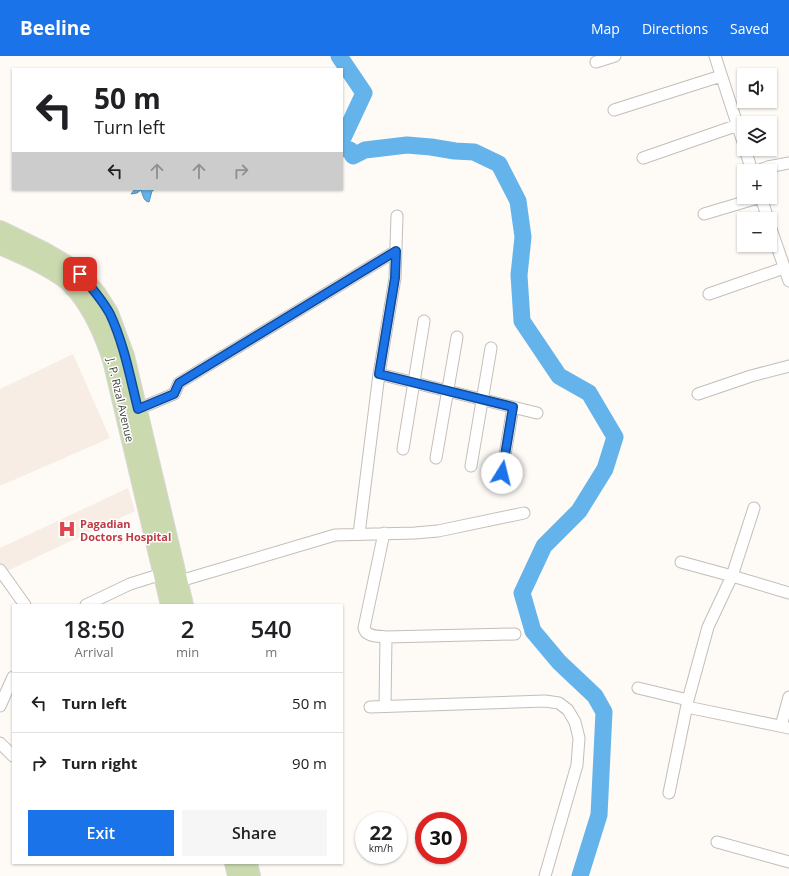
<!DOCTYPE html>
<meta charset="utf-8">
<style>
:root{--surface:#fff;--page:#f6f6f6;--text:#202124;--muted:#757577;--line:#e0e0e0;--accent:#1a73e8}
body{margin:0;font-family:"Open Sans",sans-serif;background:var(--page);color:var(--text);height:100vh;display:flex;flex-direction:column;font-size:15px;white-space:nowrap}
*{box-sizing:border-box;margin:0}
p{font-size:13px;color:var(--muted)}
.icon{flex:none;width:22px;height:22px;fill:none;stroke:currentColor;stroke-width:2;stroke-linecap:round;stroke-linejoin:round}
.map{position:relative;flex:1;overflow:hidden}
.side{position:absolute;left:12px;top:548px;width:331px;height:260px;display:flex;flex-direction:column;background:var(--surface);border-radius:0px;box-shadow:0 1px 3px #0004}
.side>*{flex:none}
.top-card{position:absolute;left:12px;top:12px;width:331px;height:122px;border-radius:0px;box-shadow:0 1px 3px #0004;background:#fff;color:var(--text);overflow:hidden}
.tools{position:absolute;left:737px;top:12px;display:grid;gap:8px}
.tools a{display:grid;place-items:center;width:40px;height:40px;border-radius:0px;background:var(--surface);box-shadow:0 1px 3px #0004;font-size:20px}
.speed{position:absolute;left:355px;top:756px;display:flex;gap:8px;font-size:20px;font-weight:700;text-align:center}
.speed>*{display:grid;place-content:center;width:52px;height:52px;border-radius:50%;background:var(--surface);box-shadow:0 1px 3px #0004;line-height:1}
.speed small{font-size:10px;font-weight:400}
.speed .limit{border:6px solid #d22;background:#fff;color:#111}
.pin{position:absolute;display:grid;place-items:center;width:34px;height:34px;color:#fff;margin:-17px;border-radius:8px;box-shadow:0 2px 6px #0006}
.me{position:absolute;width:44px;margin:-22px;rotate:9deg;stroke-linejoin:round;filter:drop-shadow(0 0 3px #0008)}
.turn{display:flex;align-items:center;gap:14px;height:84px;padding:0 16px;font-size:18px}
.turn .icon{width:52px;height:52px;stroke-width:2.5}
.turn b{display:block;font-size:28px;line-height:34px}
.lanes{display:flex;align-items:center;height:38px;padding:0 16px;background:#0003;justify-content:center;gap:20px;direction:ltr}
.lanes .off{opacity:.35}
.eta{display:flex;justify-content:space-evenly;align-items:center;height:68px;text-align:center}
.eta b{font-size:24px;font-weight:600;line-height:28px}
.cta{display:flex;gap:8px;margin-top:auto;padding:8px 16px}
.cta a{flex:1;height:46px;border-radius:0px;background:var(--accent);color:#fff;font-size:16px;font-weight:600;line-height:46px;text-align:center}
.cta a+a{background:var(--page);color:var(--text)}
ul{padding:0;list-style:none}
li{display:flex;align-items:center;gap:12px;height:60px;padding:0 16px;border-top:1px solid var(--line)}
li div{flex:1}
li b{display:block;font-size:15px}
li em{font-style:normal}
header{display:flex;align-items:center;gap:24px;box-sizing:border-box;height:56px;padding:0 20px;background:var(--accent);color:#fff}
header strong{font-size:19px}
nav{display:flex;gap:22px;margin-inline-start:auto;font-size:14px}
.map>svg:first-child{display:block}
</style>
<header>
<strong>Beeline</strong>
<nav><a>Map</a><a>Directions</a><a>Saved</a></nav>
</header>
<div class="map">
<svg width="789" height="820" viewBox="0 0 789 820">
<rect width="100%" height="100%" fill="#fefaf6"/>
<path fill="#f8ede4" d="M 73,298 L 110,382 L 0,430 L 0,333 Z
M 128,432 L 135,455 L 5,516 L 0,509 L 0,492 Z"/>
<path fill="#64b3eb" stroke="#588fb5" d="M 135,133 L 155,133 L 152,135 L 149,146 C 143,145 143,139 141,134 L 137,137 L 131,138 Z"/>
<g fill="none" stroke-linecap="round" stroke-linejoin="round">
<path stroke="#64b3eb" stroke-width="17" d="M 339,0 L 364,37 L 342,84
M 342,89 L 342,92 L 350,94 L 353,100 L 365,94 L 407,89 L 431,91 L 455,95 L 474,96 L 499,108 L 518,145 L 523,181 L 519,219 L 522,265 L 559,320 L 589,337 L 615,381 L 605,413 L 579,455 L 544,490 L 522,537 L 533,575 L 559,606 L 595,640 L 604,656 L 599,759 L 580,820"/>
<g stroke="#c2beba" stroke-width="13">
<path id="minor" d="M 715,0 L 744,89
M 596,6 L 615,0
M 614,54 L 721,20
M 745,93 L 752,115
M 643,102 L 738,69
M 757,115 L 768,111 L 789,107
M 761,141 L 768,163
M 704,158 L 761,141
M 770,170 L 789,225
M 709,238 L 784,212
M 379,318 L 537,357
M 698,338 L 751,320 L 789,310
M 138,353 L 174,338 L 179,327 L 396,195
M 403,393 L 424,265
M 436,402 L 457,281
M 471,410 L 491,292
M 502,417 L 513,351
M 384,477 L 364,572 C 366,581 378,580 386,581 L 515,578
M 359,478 L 379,318 L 395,222 L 397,160
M 681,506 L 732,520 L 789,537
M 0,514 L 25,549
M 173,527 L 335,479 L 415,477 L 438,475 L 524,457
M 86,549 L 130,528 L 162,518
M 638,632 L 688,644
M 0,650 L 13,621
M 385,650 L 386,581
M 370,651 L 545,645 L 559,647 L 568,654 L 575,666 L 579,682 L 577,709 L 545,820
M 687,651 L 789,672
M 781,670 L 789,641
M 0,687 L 13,700
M 669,737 L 688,644 L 708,571 L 732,520 L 754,452
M 717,786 L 789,806"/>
</g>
<g stroke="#d8d8d7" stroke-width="20">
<path id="primary" d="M 0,174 L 43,195 L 67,209 L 80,218 L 97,238 L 109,257 L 125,300 L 184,549
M 0,189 C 23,199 47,209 68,225 C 71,228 74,232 78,236 C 94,256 104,279 112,304 L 170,549
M 234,807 L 237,820
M 248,807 L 251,820"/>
</g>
<use href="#minor" stroke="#fff" stroke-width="11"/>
<use href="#primary" stroke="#cbd9af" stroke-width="18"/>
</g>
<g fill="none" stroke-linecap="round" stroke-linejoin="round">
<g stroke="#114b97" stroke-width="10">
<path id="route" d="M 80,218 C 91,231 102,243 110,258 C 124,288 130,321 138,353 L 174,338 L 179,327 L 396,195 L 395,222 L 379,318 L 513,351 L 502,417"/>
</g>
<use href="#route" stroke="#1a73e8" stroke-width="7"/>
</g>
<defs>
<g id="hospital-bare" transform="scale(1.38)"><path d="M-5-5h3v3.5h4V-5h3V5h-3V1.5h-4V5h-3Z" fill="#e0444e" stroke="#fff" stroke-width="2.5" paint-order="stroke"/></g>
</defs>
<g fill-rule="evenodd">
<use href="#hospital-bare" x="67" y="473"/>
</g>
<g text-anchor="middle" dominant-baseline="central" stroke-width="3" stroke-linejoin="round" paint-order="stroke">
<g font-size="11" fill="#3b3a38" stroke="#fff">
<text transform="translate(121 344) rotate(77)">J. P. Rizal Avenue</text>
</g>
<g font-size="11" font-weight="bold" fill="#be3a42" stroke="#fff" text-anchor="start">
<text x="80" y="467">Pagadian<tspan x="80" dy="13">Doctors Hospital</tspan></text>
</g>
</g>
</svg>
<div class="tools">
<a><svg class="icon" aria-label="sound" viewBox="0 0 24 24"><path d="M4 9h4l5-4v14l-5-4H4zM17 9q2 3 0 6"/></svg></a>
<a><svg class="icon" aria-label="layers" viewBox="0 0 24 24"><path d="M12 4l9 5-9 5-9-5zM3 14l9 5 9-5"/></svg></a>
<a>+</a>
<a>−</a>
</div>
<div class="speed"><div>22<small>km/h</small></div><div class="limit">30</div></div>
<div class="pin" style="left:80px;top:218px;background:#d93025"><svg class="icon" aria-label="arrive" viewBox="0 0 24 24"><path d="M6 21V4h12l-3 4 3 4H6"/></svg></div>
<svg class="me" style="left:502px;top:417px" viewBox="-20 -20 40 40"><circle r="19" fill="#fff"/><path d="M0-13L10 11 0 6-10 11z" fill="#1a73e8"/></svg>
<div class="top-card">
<div class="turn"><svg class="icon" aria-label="left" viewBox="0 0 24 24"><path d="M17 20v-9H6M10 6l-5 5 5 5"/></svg><div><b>50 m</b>Turn left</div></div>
<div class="lanes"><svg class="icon" aria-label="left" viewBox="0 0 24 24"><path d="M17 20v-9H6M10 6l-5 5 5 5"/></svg><svg class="icon off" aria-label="ahead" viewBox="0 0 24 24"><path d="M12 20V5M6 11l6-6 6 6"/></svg><svg class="icon off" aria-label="ahead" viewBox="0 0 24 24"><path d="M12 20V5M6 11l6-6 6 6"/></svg><svg class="icon off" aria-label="right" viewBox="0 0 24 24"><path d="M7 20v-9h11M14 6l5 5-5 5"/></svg></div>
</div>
<section class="side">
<div class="eta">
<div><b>18:50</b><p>Arrival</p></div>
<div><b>2</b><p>min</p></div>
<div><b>540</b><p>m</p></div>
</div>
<ul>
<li><svg class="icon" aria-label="left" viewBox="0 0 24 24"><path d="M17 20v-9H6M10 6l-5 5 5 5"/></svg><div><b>Turn left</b></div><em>50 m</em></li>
<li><svg class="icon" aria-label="right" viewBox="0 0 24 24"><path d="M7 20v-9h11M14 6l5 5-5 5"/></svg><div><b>Turn right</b></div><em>90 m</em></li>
</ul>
<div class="cta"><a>Exit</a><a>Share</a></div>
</section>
</div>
